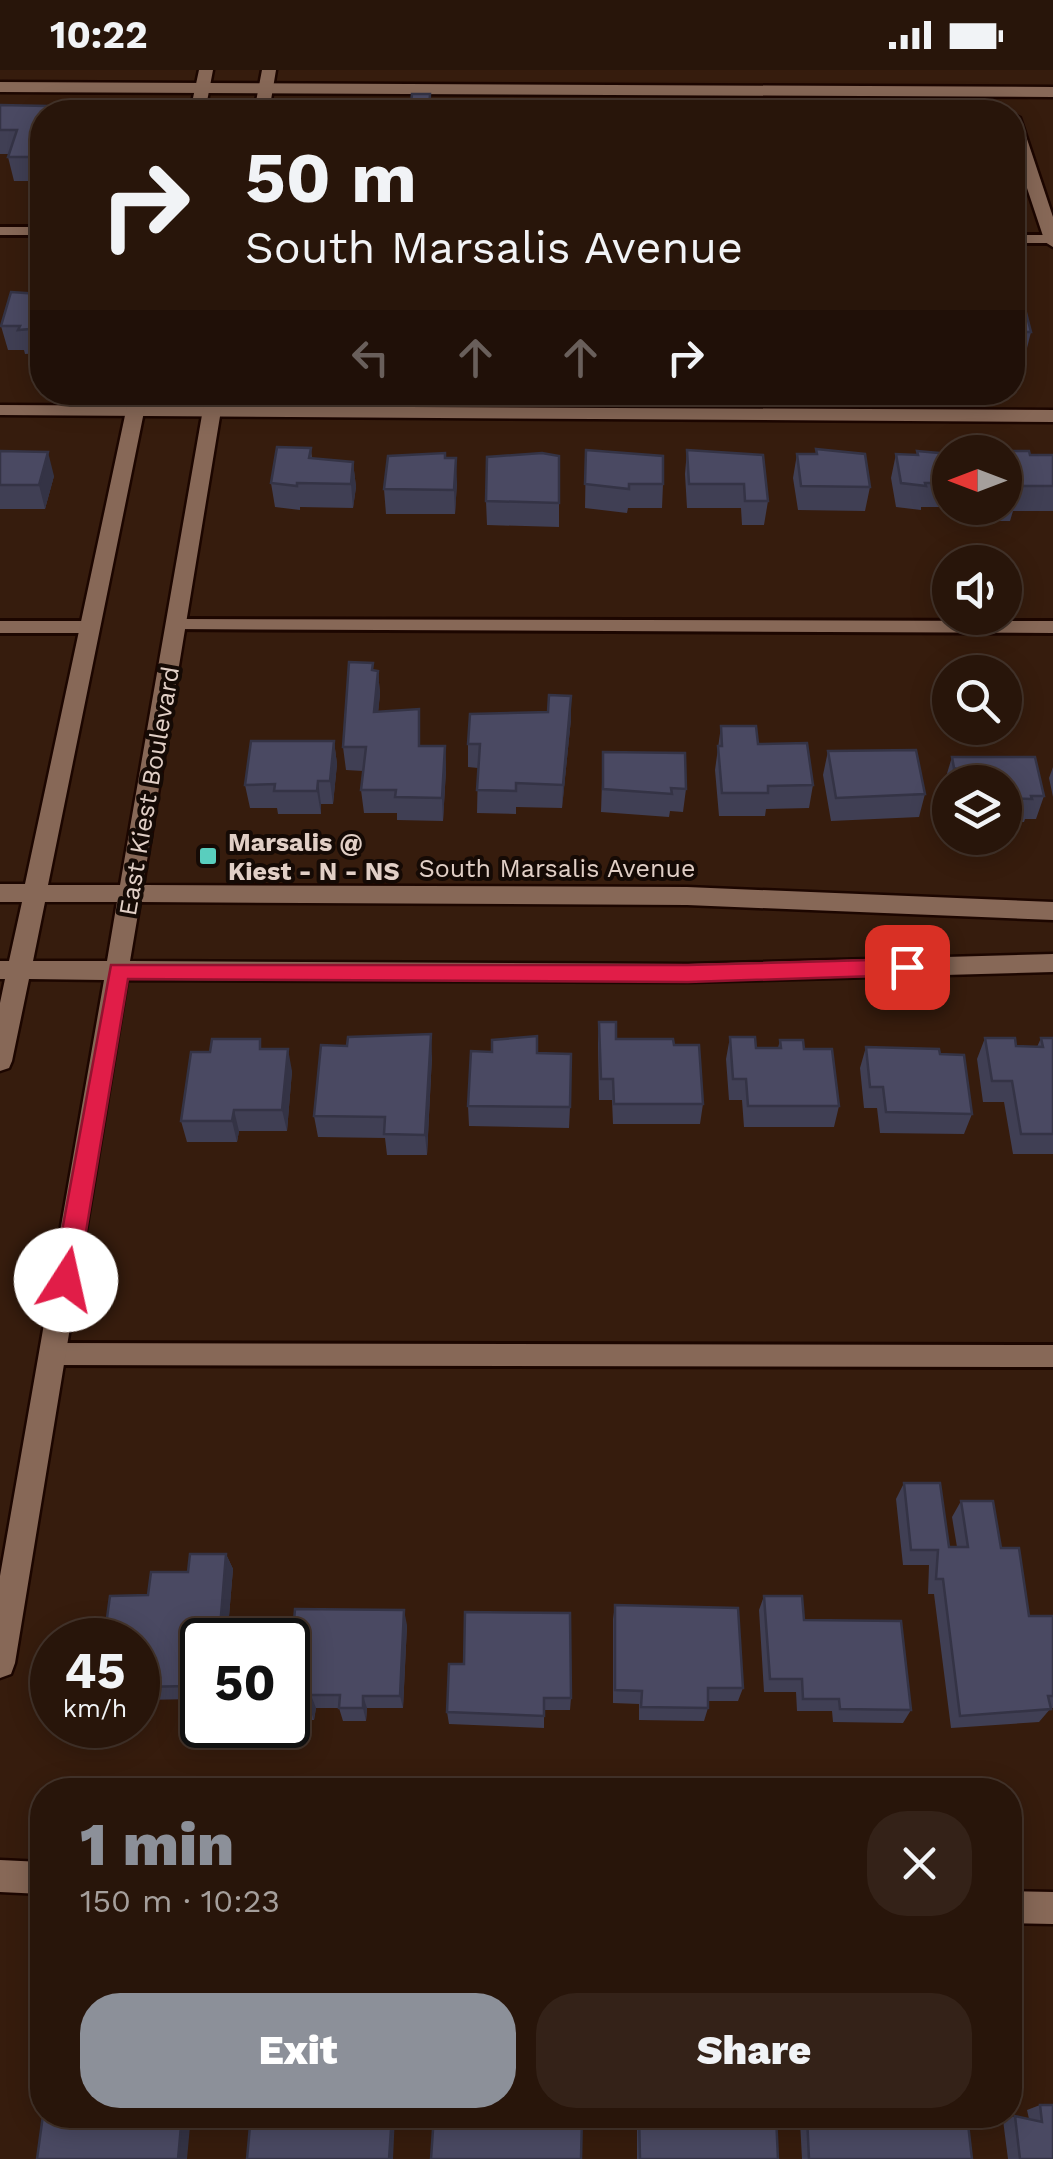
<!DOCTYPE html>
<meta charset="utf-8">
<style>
:root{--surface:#28150a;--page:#342218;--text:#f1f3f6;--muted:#a59f9c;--line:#44342b;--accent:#8c9099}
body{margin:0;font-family:"Work Sans",sans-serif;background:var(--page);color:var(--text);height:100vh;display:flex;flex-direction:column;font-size:38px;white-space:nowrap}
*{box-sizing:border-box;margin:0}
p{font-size:32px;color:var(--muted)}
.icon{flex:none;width:55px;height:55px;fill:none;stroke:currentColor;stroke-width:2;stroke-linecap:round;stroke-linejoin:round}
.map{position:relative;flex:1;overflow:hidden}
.details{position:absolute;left:30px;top:1708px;width:992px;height:350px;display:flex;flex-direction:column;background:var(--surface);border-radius:40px;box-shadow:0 5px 25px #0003,0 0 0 2px var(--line)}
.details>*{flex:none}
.guide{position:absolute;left:30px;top:30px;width:995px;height:305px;border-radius:40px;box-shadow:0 5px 25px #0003,0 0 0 2px var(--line);background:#28150a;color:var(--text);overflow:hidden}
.needle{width:65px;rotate:270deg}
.buttons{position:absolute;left:932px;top:365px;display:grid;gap:20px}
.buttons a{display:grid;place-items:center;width:90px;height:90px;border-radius:50%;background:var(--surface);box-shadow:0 5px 25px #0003,0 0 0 2px var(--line);font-size:50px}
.speed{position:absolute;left:30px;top:1548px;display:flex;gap:20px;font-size:50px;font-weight:700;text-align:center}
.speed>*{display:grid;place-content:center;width:130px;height:130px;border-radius:50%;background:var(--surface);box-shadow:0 5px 25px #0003,0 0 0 2px var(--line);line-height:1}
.speed small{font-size:25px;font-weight:400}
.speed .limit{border:5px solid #111;border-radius:15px;background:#fff;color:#111}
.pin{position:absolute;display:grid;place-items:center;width:85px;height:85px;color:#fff;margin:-42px;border-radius:20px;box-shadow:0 5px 15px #0006}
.me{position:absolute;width:110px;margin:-55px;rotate:10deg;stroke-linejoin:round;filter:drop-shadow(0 0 8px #0008)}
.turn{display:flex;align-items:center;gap:35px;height:210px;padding:0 50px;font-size:45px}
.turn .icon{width:130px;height:130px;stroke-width:2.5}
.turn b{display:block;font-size:70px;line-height:85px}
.lanes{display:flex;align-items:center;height:95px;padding:0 50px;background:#0003;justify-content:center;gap:50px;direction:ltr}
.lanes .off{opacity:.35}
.round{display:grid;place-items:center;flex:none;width:105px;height:105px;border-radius:40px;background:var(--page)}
.overview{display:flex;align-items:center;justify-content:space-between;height:170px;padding:0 50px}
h1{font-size:60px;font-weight:800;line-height:75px;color:var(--accent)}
.action{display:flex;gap:20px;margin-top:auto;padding:20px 50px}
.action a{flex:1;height:115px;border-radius:40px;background:var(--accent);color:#fff;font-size:40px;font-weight:800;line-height:115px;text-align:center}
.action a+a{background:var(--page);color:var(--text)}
.status{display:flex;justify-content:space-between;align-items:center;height:70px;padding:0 50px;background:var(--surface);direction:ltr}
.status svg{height:28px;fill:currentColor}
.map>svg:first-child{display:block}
</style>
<div class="status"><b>10:22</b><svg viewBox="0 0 49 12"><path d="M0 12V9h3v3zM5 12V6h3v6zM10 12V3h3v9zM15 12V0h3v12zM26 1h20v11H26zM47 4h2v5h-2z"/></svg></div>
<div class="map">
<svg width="1053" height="2089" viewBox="0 0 1053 2089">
<rect width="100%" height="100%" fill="#361c0d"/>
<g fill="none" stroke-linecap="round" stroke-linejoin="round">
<g stroke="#1c0600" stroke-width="6">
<path id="service" d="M 0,157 L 42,157 L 42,165 L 0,165 Z
M 1012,165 L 1053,165 L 1053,173 L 1012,173 Z
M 177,549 L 1053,551 L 1053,563 L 171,559 L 171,551 Z
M 0,551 L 90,551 L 99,557 L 90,563 L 0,563 Z
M 53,1273 L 1053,1275 L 1053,1297 L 53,1295 L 44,1292 L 41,1284 L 44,1276 Z"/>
</g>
<g stroke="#1c0600" stroke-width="5">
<path id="minor" d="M 0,12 L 1053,17 L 1053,27 L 0,22 Z
M 1012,44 L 1020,48 L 1053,147 L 1053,177 L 1045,172 L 1012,73 Z
M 0,335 L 1053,340 L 1053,352 L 0,345 Z
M 0,1790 L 42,1792 L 42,1824 L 0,1822 Z
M 1010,1821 L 1053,1822 L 1053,1854 L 1010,1853 Z"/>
</g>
<g stroke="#1c0600" stroke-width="5">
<path id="secondary" d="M 199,0 L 213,0 L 205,42 L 190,42 Z
M 262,0 L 276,0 L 269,42 L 254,42 Z
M 130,322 L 148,322 L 48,815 L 120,815 L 206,322 L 224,322 L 143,815 L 687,817 L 1053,832 L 1053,850 L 687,835 L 140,832 L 130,891 L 688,894 L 1053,884 L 1053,902 L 688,912 L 127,910 L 15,1593 L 11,1604 L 0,1608 L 0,1506 L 104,910 L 29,909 L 12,991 L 9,998 L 0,1001 L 0,933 L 5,909 L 0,909 L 0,891 L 9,891 L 22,832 L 0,832 L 0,814 L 25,814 ZM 45,832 L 117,832 L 107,891 L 33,891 Z"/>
</g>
<use href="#service" fill="#876857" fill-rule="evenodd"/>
<use href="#minor" fill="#876857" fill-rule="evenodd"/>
<use href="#secondary" fill="#876857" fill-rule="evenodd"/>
</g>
<path fill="#403f54" d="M 0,35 L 42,42 L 42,89 L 35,111 L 14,111 L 8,87 L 9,84 L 0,84 Z
M 40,228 L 42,228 L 42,283 L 25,284 L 24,280 L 8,280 L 1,256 Z
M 1012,230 L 1031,262 L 1025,286 L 1012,286 Z
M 311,378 L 312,388 L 353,392 L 356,417 L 353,438 L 300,437 L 300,440 L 275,437 L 271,413 Z
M 816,379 L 870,417 L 865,441 L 798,440 L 793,408 L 797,384 L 816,384 Z
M 586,380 L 663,414 L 662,438 L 628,438 L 627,443 L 585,438 Z
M 687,380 L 763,385 L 768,431 L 764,455 L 742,455 L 741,438 L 687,438 L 685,404 Z
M 0,381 L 54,406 L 45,439 L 0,439 Z
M 917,381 L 950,384 L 950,437 L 921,437 L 921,440 L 896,437 L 891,408 L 896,384 L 917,385 Z
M 986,381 L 1029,381 L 1030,385 L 1053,385 L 1053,441 L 1013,441 L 1010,451 L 991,451 L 988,438 L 1005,438 L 1005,382 L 986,382 Z
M 559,386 L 559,457 L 487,455 L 486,431 Z
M 457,412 L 455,444 L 386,444 L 384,419 Z
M 373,600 L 378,601 L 380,624 L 378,642 L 419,639 L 420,676 L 445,676 L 446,700 L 443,751 L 397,750 L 397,743 L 364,743 L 361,720 L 363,701 L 346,700 L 343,677 Z
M 571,649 L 562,738 L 516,737 L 516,744 L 477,743 L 478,698 L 468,697 L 468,674 Z
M 721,656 L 758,674 L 813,715 L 809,738 L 766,739 L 765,746 L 719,746 L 715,700 Z
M 334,671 L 337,694 L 333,734 L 321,734 L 321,744 L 278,744 L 277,738 L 250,738 L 245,715 Z
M 828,681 L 925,724 L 919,747 L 831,751 L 823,705 Z
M 603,682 L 686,719 L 683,742 L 670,741 L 669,747 L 601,742 Z
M 952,687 L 1044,726 L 1036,749 L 1025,749 L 1024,752 L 1005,752 L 1005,712 L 950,712 L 950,735 L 945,710 Z
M 1053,697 L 1053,727 L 1049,708 Z
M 599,952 L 616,969 L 674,975 L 703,1034 L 700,1054 L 613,1054 L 612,1030 L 599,1030 L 598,973 Z
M 730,967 L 756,978 L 778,978 L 780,970 L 804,979 L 839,1036 L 834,1057 L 744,1057 L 742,1030 L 729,1030 L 726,989 Z
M 985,968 L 1016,976 L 1037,977 L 1041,968 L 1053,968 L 1053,1084 L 1013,1084 L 1004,1032 L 983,1032 L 977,989 Z
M 866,977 L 972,1044 L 964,1064 L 880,1063 L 877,1038 L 864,1038 L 860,998 Z
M 262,979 L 292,1001 L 287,1061 L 239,1061 L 237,1072 L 187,1072 L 181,1051 Z
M 537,983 L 570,1037 L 569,1058 L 469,1056 L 468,1036 Z
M 432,986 L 427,1085 L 387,1085 L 385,1068 L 318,1067 L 314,1046 Z
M 904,1413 L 949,1477 L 957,1477 L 952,1447 L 961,1431 L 1001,1478 L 1029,1546 L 1053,1546 L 1053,1638 L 1051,1638 L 1039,1652 L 951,1658 L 934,1524 L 928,1524 L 929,1495 L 903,1495 L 896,1429 Z
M 226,1484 L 233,1499 L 227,1570 L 202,1570 L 202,1590 L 200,1590 L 196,1629 L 141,1630 L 140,1638 L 138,1638 L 138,1570 L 148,1525 L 188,1502 Z
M 764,1526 L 804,1550 L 911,1640 L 903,1653 L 833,1652 L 832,1641 L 797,1641 L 796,1622 L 764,1622 L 759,1540 Z
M 615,1535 L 743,1618 L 738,1631 L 708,1631 L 708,1638 L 704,1651 L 639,1650 L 639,1634 L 613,1633 L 613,1549 Z
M 407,1555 L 403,1638 L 367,1638 L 366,1651 L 343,1651 L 339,1638 L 316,1638 L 314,1650 L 288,1650 L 288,1590 Z
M 464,1594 L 571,1628 L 570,1640 L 544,1640 L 544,1658 L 449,1654 L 447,1642 Z
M 1040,2035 L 1053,2089 L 1008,2089 L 1003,2050 L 1015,2046 L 1029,2049 L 1027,2040 Z
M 637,2045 L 738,2045 L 778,2089 L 637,2089 Z
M 826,2045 L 967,2045 L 972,2089 L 802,2089 L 800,2052 L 807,2047 L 826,2047 Z"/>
<path fill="#343345" d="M 42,50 L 42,89 L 35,111 L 30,87 Z
M 48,382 L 54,406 L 45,439 L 39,415 Z
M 456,388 L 457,412 L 455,444 L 454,420 Z
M 353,392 L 356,417 L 353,438 L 351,414 Z
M 378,601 L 380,624 L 376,665 L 374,642 Z
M 571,626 L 571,649 L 562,738 L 563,715 Z
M 334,671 L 337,694 L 333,734 L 330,711 Z
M 445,676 L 446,700 L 443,751 L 442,728 Z
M 318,711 L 321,734 L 321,744 L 317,721 Z
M 431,964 L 432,986 L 427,1085 L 425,1065 Z
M 288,979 L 292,1001 L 287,1061 L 282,1040 Z
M 234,1040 L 239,1061 L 237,1072 L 232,1051 Z
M 226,1484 L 233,1499 L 227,1570 L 219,1570 Z
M 404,1540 L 407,1555 L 403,1638 L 400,1626 Z
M 193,1577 L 200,1590 L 196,1629 L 189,1616 Z
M 311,1625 L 316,1638 L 314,1650 L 309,1637 Z
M 363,1626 L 367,1638 L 366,1651 L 363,1638 Z
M 182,2045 L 191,2045 L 187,2089 L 178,2089 Z
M 392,2045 L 395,2045 L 393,2089 L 389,2089 Z"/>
<path fill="#4a4962" stroke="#343345" stroke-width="2.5" d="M 412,24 L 430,24 L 429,41 L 470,41 L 470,42 L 410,42 Z
M 0,35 L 47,36 L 45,42 L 42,42 L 42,50 L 30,87 L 8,87 L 17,60 L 0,60 Z
M 780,37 L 828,38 L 828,42 L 781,42 Z
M 381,38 L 381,42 L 323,42 L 324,39 Z
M 654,38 L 654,42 L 598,42 L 598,41 Z
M 839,38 L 865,38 L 866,42 L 840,42 Z
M 912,38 L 970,38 L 971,42 L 913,42 Z
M 508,39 L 563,39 L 563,42 L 508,42 Z
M 82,40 L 132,40 L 132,42 L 81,42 Z
M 687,40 L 747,40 L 747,42 L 688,42 Z
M 11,222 L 39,224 L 38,228 L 42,228 L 42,258 L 18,260 L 20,256 L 1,256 Z
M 1012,230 L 1023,231 L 1031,262 L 1012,262 Z
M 277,377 L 311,378 L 309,388 L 353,392 L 351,414 L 297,413 L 297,416 L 271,413 Z
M 816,379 L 865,384 L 870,417 L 801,416 L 797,384 L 817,384 Z
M 586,380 L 663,386 L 663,414 L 629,414 L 629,419 L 585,414 Z
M 687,380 L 763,385 L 768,431 L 745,431 L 744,414 L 689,414 Z
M 0,381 L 48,382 L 39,415 L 0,415 Z
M 917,381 L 950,384 L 950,413 L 925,413 L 926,416 L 901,413 L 896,384 L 918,385 Z
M 986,381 L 1029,381 L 1030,385 L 1053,385 L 1053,416 L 1015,416 L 1017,427 L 1005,427 L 1005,382 L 986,382 Z
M 445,383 L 445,388 L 456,388 L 454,420 L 384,419 L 388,386 Z
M 542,383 L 559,386 L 559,433 L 486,431 L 487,387 Z
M 349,592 L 373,593 L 372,600 L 378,601 L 374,642 L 419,639 L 419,676 L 445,676 L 442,728 L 395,727 L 396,720 L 361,720 L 366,677 L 343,677 Z
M 549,625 L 571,626 L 563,715 L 516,713 L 516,721 L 477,720 L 480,674 L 468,674 L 470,644 L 548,642 Z
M 721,656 L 756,656 L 758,674 L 807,673 L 813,715 L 768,716 L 768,723 L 722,723 L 718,676 L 722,676 Z
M 251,671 L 334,671 L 330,711 L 318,711 L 317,721 L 274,721 L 275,714 L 245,715 Z
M 916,680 L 925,724 L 836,728 L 828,681 Z
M 603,682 L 685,683 L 686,719 L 671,718 L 672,724 L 603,719 Z
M 952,687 L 1035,687 L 1044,726 L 1031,726 L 1032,729 L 1005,728 L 1005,712 L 957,712 L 954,700 L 960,700 L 954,698 Z
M 599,952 L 616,952 L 616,969 L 673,969 L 674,975 L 699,975 L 703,1034 L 614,1034 L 613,1009 L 601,1009 Z
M 431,964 L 425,1065 L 384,1064 L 385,1047 L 314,1046 L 321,975 L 347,976 L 348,967 Z
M 537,966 L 537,983 L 571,984 L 570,1037 L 468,1036 L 471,981 L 492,982 L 492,970 Z
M 730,967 L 755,967 L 756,978 L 781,978 L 780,970 L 803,970 L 804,979 L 832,979 L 839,1036 L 748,1036 L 746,1009 L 733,1009 Z
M 985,968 L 1015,968 L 1016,976 L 1043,977 L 1041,968 L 1053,968 L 1053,1064 L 1021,1064 L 1012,1011 L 992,1011 Z
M 212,969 L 260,969 L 260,979 L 288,979 L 282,1040 L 234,1040 L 232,1051 L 181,1051 L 191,982 L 210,982 Z
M 866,977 L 939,979 L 940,984 L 964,985 L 972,1044 L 886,1042 L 883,1017 L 870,1017 Z
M 904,1413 L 940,1413 L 949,1477 L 968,1477 L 961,1431 L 993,1431 L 1001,1478 L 1019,1478 L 1029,1546 L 1053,1546 L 1053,1626 L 1048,1626 L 1051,1639 L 960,1646 L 943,1509 L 936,1509 L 938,1480 L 911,1480 Z
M 190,1484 L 226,1484 L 219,1570 L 202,1570 L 202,1577 L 193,1577 L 189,1616 L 138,1617 L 138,1570 L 104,1570 L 110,1526 L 148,1525 L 151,1502 L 188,1502 Z
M 764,1526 L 802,1526 L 804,1550 L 901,1551 L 911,1640 L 840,1639 L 839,1629 L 803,1629 L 802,1609 L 770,1609 Z
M 615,1535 L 738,1538 L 743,1618 L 708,1618 L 708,1638 L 641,1637 L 642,1621 L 615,1620 Z
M 295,1539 L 404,1540 L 400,1626 L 363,1626 L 363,1638 L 339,1638 L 340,1625 L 311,1625 L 309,1637 L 288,1637 L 288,1590 L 291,1590 Z
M 465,1542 L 570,1543 L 571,1628 L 544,1628 L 544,1646 L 447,1642 L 449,1594 L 464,1594 Z
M 1040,2035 L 1053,2035 L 1053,2089 L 1020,2089 L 1015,2046 L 1042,2052 Z
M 43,2045 L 182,2045 L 178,2089 L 37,2089 Z
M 251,2045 L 392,2045 L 389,2089 L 247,2089 Z
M 434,2045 L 582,2045 L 581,2089 L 431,2089 Z
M 639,2045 L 776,2046 L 778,2089 L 640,2089 Z
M 834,2045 L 967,2045 L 972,2089 L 809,2089 L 807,2047 L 834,2047 Z"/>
<path fill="#e11d48" stroke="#92132f" stroke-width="2.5" d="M 907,889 L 918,897 L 907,905 L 688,912 L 128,909 L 78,1210 L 74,1217 L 66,1220 L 57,1217 L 53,1210 L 111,895 L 688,895 Z"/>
<rect fill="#59cebe" stroke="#150a05" stroke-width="4" x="198" y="776" width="20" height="20" rx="5"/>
<g text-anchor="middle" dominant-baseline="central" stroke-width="8" stroke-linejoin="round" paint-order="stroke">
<g font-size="25" fill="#e1cfc6" stroke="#150a05">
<text transform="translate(149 721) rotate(-80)">East Kiest Boulevard</text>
<text x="557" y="798">South Marsalis Avenue</text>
</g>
<g font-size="25" font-weight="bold" fill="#e1cfc6" stroke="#150a05" text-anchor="start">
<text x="228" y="772">Marsalis @<tspan x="228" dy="29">Kiest - N - NS</tspan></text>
</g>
</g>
</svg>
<div class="buttons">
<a><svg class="needle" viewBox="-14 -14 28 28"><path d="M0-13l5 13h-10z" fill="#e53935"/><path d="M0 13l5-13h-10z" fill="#a59f9c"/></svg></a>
<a><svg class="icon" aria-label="sound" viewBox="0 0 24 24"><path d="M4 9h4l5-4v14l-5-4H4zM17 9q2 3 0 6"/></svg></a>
<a><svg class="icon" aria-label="search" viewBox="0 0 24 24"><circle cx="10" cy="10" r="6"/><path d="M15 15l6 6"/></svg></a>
<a><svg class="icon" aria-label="layers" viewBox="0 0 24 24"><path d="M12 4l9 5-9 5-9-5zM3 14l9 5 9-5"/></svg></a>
</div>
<div class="speed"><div>45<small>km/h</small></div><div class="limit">50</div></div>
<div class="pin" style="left:907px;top:897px;background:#d93025"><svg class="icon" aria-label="arrive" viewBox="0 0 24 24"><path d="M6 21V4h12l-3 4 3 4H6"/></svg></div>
<svg class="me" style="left:66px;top:1210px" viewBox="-20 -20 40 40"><circle r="19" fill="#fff"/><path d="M0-13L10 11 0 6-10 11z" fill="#e11d48"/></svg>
<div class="guide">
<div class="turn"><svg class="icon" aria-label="right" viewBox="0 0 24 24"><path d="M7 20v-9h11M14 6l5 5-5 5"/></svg><div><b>50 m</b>South Marsalis Avenue</div></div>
<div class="lanes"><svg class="icon off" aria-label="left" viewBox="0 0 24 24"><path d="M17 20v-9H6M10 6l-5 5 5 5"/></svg><svg class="icon off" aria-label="ahead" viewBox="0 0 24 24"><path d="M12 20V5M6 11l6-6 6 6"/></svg><svg class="icon off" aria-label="ahead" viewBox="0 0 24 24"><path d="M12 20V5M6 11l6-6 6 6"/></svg><svg class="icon" aria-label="right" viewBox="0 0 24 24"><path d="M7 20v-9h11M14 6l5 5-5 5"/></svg></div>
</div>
<section class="details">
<div class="overview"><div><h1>1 min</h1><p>150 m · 10:23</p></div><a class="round"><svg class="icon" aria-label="close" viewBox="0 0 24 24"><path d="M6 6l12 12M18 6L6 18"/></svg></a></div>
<div class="action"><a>Exit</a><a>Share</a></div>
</section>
</div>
